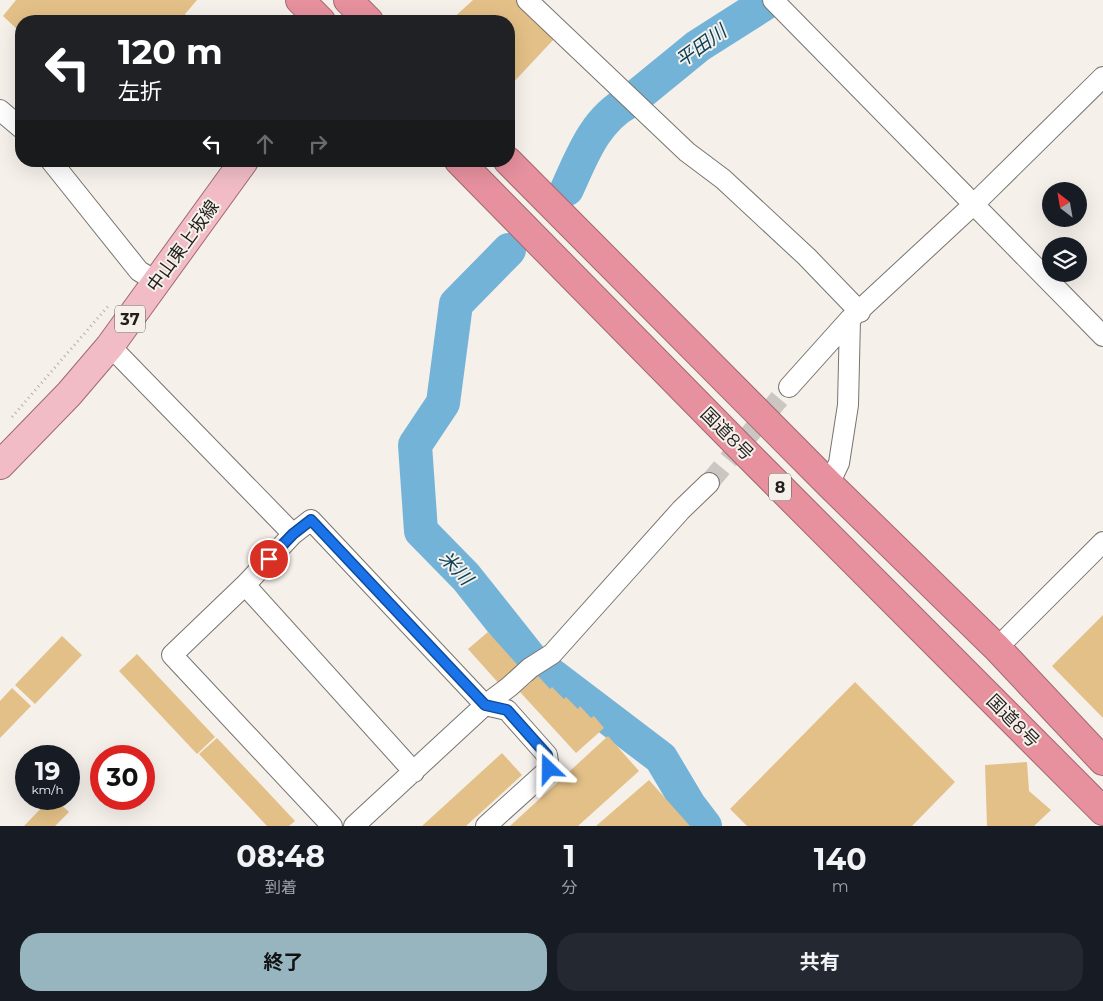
<!DOCTYPE html>
<html lang="ja">
<meta charset="utf-8">
<style>
:root{--surface:#171b24;--page:#242831;--text:#f1f3f6;--muted:#9ea1a6;--accent:#96b5bf}
body{margin:0;font-family:Montserrat,"Noto Sans JP",sans-serif;background:var(--page);color:var(--text);height:100vh;display:flex;flex-direction:column;font-size:19px;white-space:nowrap}
*{box-sizing:border-box;margin:0}
p{font-size:16px;color:var(--muted)}
.icon{flex:none;width:28px;height:28px;fill:none;stroke:currentColor;stroke-width:2;stroke-linecap:round;stroke-linejoin:round}
.map{position:relative;height:826px;overflow:hidden}
.sheet{display:flex;flex-direction:column;background:var(--surface);flex:1}
.sheet>*{flex:none}
.top-card{position:absolute;left:15px;top:15px;width:500px;height:152px;border-radius:20px;box-shadow:0 5px 20px #0002;background:#202124;color:#fff;overflow:hidden}
.needle{width:32px;rotate:329deg}
.fabs{position:absolute;left:1042px;top:182px;display:grid;gap:10px}
.fabs a{display:grid;place-items:center;width:45px;height:45px;border-radius:50%;background:var(--surface);box-shadow:0 5px 20px #0002;font-size:25px}
.speed{position:absolute;left:15px;top:745px;display:flex;gap:10px;font-size:25px;font-weight:700;text-align:center}
.speed>*{display:grid;place-content:center;width:65px;height:65px;border-radius:50%;background:var(--surface);box-shadow:0 5px 20px #0002;line-height:1}
.speed small{font-size:12px;font-weight:400}
.speed .limit{border:8px solid #d22;background:#fff;color:#111}
.pin{position:absolute;display:grid;place-items:center;width:42px;height:42px;color:#fff;margin:-21px;border:2px solid #fff;border-radius:50%;box-shadow:0 1px 5px #0007}
.me{position:absolute;width:55px;margin:-28px;rotate:337deg;stroke-linejoin:round;filter:drop-shadow(0 0 4px #0008)}
.turn{display:flex;align-items:center;gap:18px;height:105px;padding:0 20px;font-size:22px}
.turn .icon{width:65px;height:65px;stroke-width:2.5}
.turn b{display:block;font-size:35px;line-height:42px}
.lanes{display:flex;align-items:center;height:48px;padding:0 20px;background:#0003;justify-content:center;gap:25px;direction:ltr}
.lanes .off{opacity:.35}
.eta{display:flex;justify-content:space-evenly;align-items:center;height:85px;text-align:center}
.eta b{font-size:30px;font-weight:700;line-height:35px}
.cta{display:flex;gap:10px;margin-top:auto;padding:10px 20px}
.cta a{flex:1;height:58px;border-radius:20px;background:var(--accent);color:#111;font-size:20px;font-weight:700;line-height:58px;text-align:center}
.cta a+a{background:var(--page);color:var(--text)}
.map>svg:first-child{display:block}
</style>
<div class="map">
<svg width="1103" height="826" viewBox="0 0 1103 826">
<rect width="100%" height="100%" fill="#f5f0ea"/>
<g fill="none" stroke-linecap="round" stroke-linejoin="round">
<path stroke="#73b3d7" stroke-width="34" d="M 638,95 L 698,46 L 764,4 L 767,0
M 567,189 C 582,156 595,120 628,102
M 509,250 L 456,304 L 443,403 L 415,445 L 421,531 L 466,577 L 532,660 L 661,758 L 689,805 L 705,826"/>
</g>
<path fill="#e3c087" d="M 16,0 L 197,0 L 185,14 L 193,21 L 21,21 L 21,33 L 3,16 Z
M 473,0 L 516,0 L 555,38 L 509,87 L 509,21 L 450,21 Z
M 1103,615 L 1103,718 L 1052,666 Z
M 488,632 L 522,670 L 502,687 L 468,649 Z
M 62,636 L 82,655 L 35,704 L 15,685 Z
M 137,654 L 215,737 L 197,754 L 119,671 Z
M 538,676 L 550,689 L 552,687 L 564,699 L 566,697 L 578,709 L 580,706 L 591,718 L 594,716 L 604,728 L 576,753 L 520,692 Z
M 855,682 L 955,782 L 912,826 L 747,826 L 730,809 Z
M 12,688 L 31,706 L 0,738 L 0,701 Z
M 608,736 L 639,771 L 578,826 L 510,826 Z
M 217,738 L 295,821 L 289,826 L 267,826 L 199,754 Z
M 502,753 L 522,775 L 466,826 L 422,826 Z
M 1027,762 L 1029,791 L 1051,810 L 1034,826 L 987,826 L 985,765 Z
M 649,780 L 690,826 L 596,826 Z
M 50,799 L 55,799 L 69,812 L 55,826 L 24,826 Z"/>
<g fill="none" stroke-linecap="round" stroke-linejoin="round">
<path stroke="#cbc6c1" stroke-width="20" stroke-dasharray="20 10" stroke-linecap="butt" d="M 709,483 L 789,387"/>
<g stroke="#78746f" stroke-width="22">
<path id="street" d="M 527,0 L 687,152 L 723,179 L 807,257 L 860,312
M 773,0 L 1103,336
M 0,110 L 21,128
M 51,161 L 139,271 L 157,282
M 110,346 L 293,534
M 789,387 L 850,319
M 829,484 L 839,463 L 848,405 L 850,319 L 973,205 L 1103,77
M 245,585 L 414,772
M 997,648 L 1103,542
M 332,826 L 172,655 L 245,585 L 293,534 L 311,520 L 485,705 L 507,710 L 547,755 L 549,769 L 486,826
M 354,826 L 485,705 L 509,687 L 530,668 L 552,654 L 681,510 L 709,483"/>
</g>
<g stroke="#a26871" stroke-width="30">
<path id="primary" d="M 0,465 L 69,394 L 110,346 L 244,161"/>
</g>
<g stroke="#a26871" stroke-width="30">
<path id="highway" d="M 300,0 L 321,21
M 348,0 L 369,21
M 459,161 L 747,454 L 1103,811
M 508,161 L 829,484 L 997,648 L 1103,761"/>
</g>
<path stroke="#b2aea9" stroke-width="3" stroke-dasharray="1 4" stroke-linecap="butt" d="M 12,417 L 110,304"/>
<use href="#street" stroke="#fff" stroke-width="20"/>
<use href="#primary" stroke="#f1bcc5" stroke-width="28"/>
<use href="#highway" stroke="#e7909e" stroke-width="28"/>
</g>
<g fill="none" stroke-linecap="round" stroke-linejoin="round">
<g stroke="#114b97" stroke-width="12">
<path id="route" d="M 269,559 L 293,534 L 311,520 L 485,705 L 507,710 L 547,755 L 549,769"/>
</g>
<use href="#route" stroke="#1a73e8" stroke-width="9"/>
</g>
<g text-anchor="middle" dominant-baseline="central" stroke-width="4" stroke-linejoin="round" paint-order="stroke">
<g fill="#f5f0ea" stroke="#615e5b" stroke-width="1">
<rect x="115" y="305.5" width="30" height="27" rx="4"/>
<rect x="769" y="473.5" width="22" height="27" rx="4"/>
</g>
<g font-size="16" font-weight="bold" fill="#211f1e">
<text x="130" y="319">37</text>
<text x="780" y="487">8</text>
</g>
<g font-size="18" fill="#211f1e" stroke="#f5f0ea">
<text transform="translate(183 246) rotate(-54)">中山東上坂線</text>
<text transform="translate(727 434) rotate(45)">国道8号</text>
<text transform="translate(1013 721) rotate(45)">国道8号</text>
</g>
<g font-size="19" font-style="italic" fill="#094059" stroke="#f5f0ea">
<text transform="translate(701 46) rotate(-36)">平田川</text>
<text transform="translate(456 568) rotate(47)">米川</text>
</g>
</g>
</svg>
<div class="fabs">
<a><svg class="needle" viewBox="-14 -14 28 28"><path d="M0-13l5 13h-10z" fill="#e53935"/><path d="M0 13l5-13h-10z" fill="#9ea1a6"/></svg></a>
<a><svg class="icon" aria-label="layers" viewBox="0 0 24 24"><path d="M12 4l9 5-9 5-9-5zM3 14l9 5 9-5"/></svg></a>
</div>
<div class="speed"><div>19<small>km/h</small></div><div class="limit">30</div></div>
<div class="pin" style="left:269px;top:559px;background:#d93025"><svg class="icon" aria-label="arrive" viewBox="0 0 24 24"><path d="M6 21V4h12l-3 4 3 4H6"/></svg></div>
<svg class="me" style="left:549px;top:769px" viewBox="-20 -20 40 40"><path d="M0-17L14 15 0 8-14 15z" fill="#1a73e8" stroke="#fff" stroke-width="4"/></svg>
<div class="top-card">
<div class="turn"><svg class="icon" aria-label="left" viewBox="0 0 24 24"><path d="M17 20v-9H6M10 6l-5 5 5 5"/></svg><div><b>120 m</b>左折</div></div>
<div class="lanes"><svg class="icon" aria-label="left" viewBox="0 0 24 24"><path d="M17 20v-9H6M10 6l-5 5 5 5"/></svg><svg class="icon off" aria-label="ahead" viewBox="0 0 24 24"><path d="M12 20V5M6 11l6-6 6 6"/></svg><svg class="icon off" aria-label="right" viewBox="0 0 24 24"><path d="M7 20v-9h11M14 6l5 5-5 5"/></svg></div>
</div>
</div>
<section class="sheet">
<div class="eta">
<div><b>08:48</b><p>到着</p></div>
<div><b>1</b><p>分</p></div>
<div><b>140</b><p>m</p></div>
</div>
<div class="cta"><a>終了</a><a>共有</a></div>
</section>
